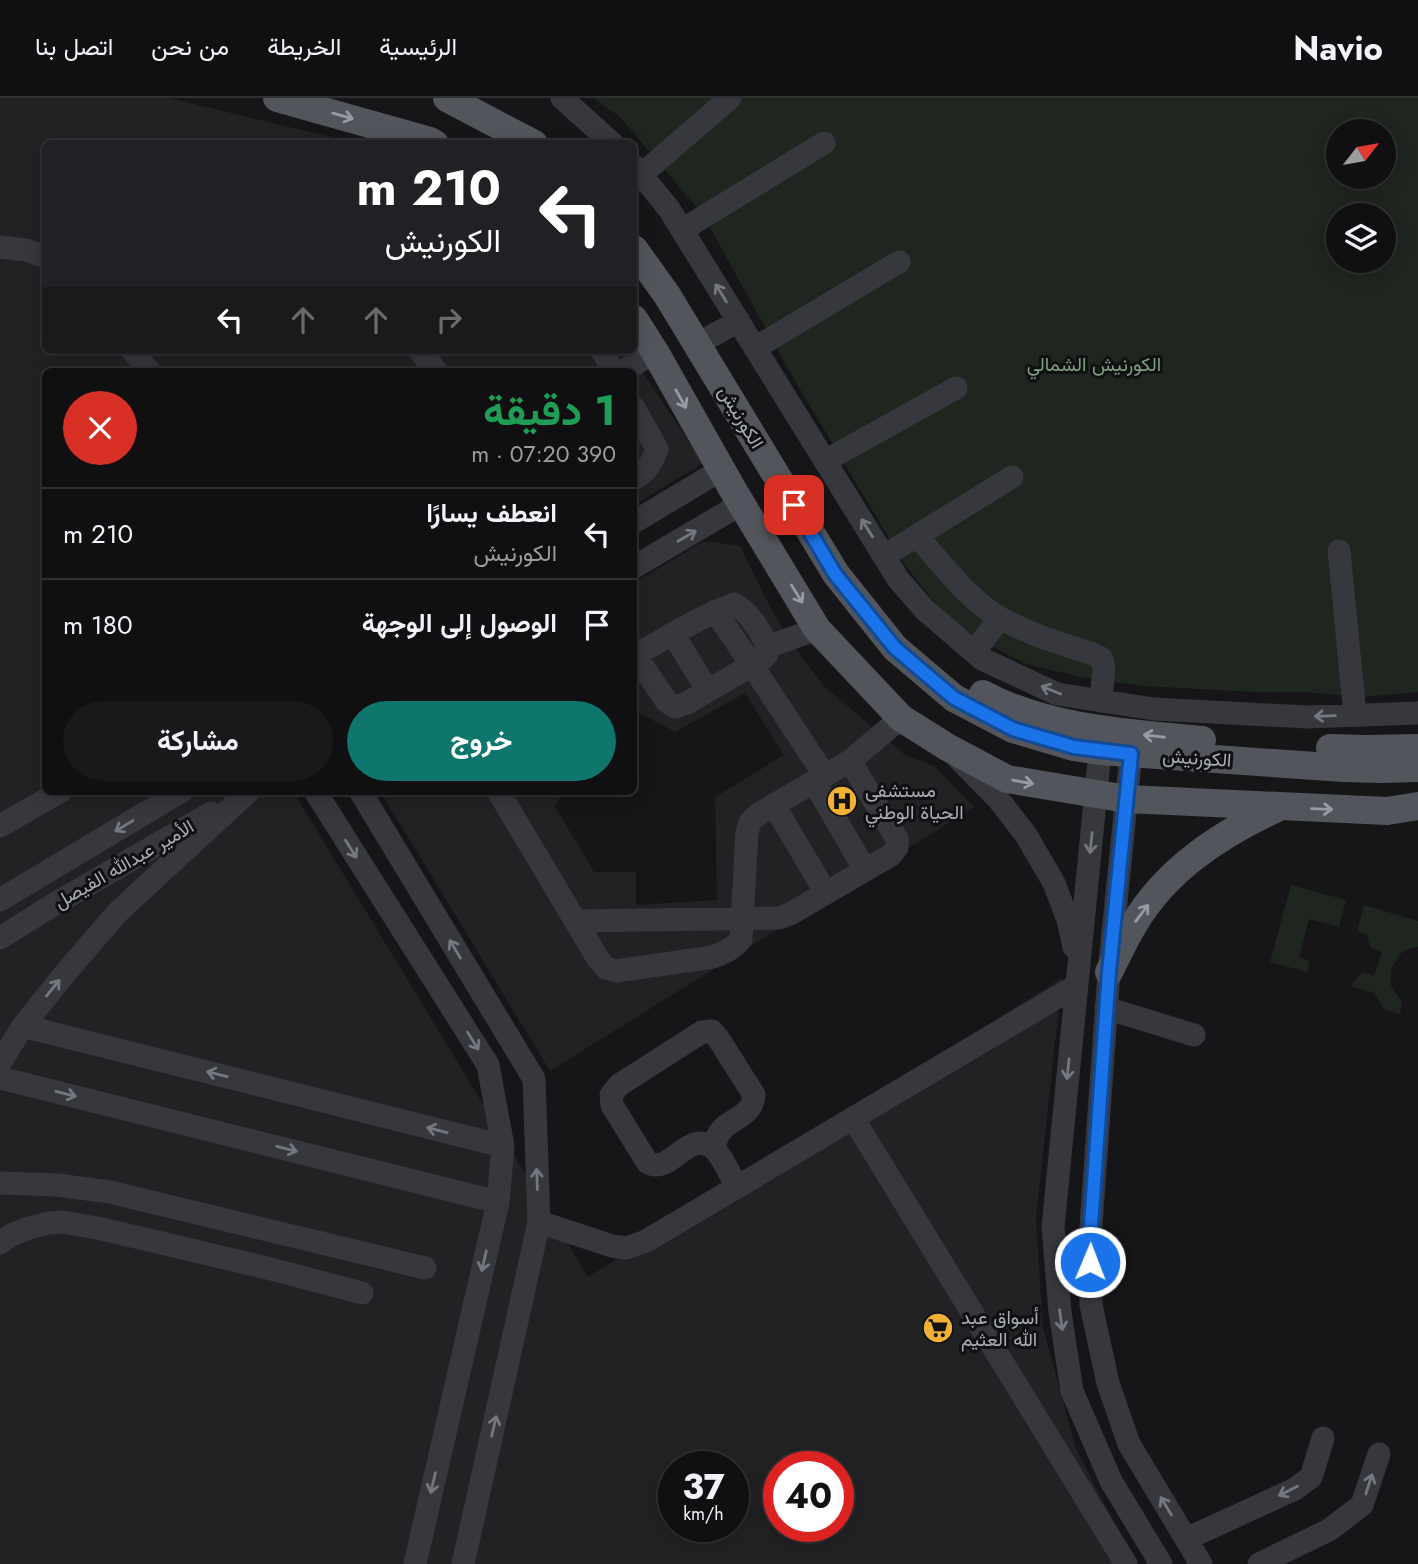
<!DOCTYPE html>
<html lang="ar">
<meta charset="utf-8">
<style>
:root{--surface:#101012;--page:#19191b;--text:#f1f3f6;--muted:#9c9d9f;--line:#303032;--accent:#0f766e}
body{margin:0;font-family:Jost,Vazirmatn,sans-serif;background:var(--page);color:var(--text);direction:rtl;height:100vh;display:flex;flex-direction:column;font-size:26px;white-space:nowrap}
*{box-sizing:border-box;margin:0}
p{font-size:23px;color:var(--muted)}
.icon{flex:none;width:38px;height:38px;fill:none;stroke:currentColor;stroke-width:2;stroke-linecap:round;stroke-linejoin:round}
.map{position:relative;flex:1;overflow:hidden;direction:ltr}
.side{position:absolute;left:42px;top:270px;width:595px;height:427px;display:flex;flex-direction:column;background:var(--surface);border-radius:10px;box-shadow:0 4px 18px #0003,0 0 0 2px var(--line);direction:rtl}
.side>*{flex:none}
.top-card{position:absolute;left:42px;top:42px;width:595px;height:214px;border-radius:10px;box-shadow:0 4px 18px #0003,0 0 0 2px var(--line);direction:rtl;background:#202124;color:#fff;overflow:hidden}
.needle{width:46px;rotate:59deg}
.buttons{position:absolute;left:1326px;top:21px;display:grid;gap:14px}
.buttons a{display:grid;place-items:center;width:70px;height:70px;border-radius:50%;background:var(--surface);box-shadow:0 4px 18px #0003,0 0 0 2px var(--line);font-size:35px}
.speed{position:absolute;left:658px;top:1353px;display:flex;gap:14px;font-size:35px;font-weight:700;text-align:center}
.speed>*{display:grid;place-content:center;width:91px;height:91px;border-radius:50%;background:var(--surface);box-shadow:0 4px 18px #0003,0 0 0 2px var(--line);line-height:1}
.speed small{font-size:18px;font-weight:400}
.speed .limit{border:10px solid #d22;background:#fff;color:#111}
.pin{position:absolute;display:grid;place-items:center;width:60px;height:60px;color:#fff;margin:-30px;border-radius:14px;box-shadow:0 4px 10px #0006}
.me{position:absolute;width:77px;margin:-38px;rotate:1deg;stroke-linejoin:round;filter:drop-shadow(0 0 5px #0008)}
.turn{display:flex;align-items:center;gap:24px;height:147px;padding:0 21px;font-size:32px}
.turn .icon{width:91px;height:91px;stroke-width:2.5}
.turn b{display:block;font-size:49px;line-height:60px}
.lanes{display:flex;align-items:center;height:66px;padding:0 21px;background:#0003;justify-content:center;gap:35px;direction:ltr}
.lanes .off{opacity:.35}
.round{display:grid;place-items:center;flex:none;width:74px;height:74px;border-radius:37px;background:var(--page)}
.summary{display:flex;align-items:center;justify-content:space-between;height:119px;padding:0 21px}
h1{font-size:42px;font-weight:700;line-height:52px;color:#1e9e55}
.cta{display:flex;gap:14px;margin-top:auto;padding:14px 21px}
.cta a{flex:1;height:80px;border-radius:42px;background:var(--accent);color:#fff;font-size:28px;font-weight:700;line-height:80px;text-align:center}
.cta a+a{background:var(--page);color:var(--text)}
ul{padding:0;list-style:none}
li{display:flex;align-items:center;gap:21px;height:91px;padding:0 21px;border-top:2px solid var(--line)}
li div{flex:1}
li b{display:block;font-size:26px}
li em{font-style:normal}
header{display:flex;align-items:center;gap:42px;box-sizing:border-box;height:98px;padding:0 35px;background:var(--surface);border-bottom:2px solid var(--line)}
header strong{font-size:33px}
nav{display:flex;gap:38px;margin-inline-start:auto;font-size:24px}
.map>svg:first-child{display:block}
</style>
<header>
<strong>Navio</strong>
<nav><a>الرئيسية</a><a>الخريطة</a><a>من نحن</a><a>اتصل بنا</a></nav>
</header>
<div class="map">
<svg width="1418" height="1466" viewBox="0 0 1418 1466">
<rect width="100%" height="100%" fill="#161618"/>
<path fill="#222225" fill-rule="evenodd" d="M 0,0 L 169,0 L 356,45 L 46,46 L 46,252 L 628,252 L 703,365 L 634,407 L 634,273 L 46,273 L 46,693 L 293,693 L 588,1179 L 1062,880 L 1036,1121 L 1043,1229 L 1076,1351 L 1136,1466 L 0,1466 ZM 674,1368 L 733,1368 L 733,1428 L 674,1428 ZM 779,1368 L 838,1368 L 838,1428 L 779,1428 Z
M 704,443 L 740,448 L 771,511 L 800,557 L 824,588 L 905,657 L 934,668 L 974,709 L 550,973 L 380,693 L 563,693 L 555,709 L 594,774 L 636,774 L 636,807 L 717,802 L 715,699 L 784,657 L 745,595 L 675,634 L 634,612 L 634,485 Z"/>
<path fill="#1e261f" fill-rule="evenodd" d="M 593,0 L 1418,0 L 1418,594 L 1361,599 L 1305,594 L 1257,594 L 1142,588 L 1080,579 L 1026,566 L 986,545 L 946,519 L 905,467 L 788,271 L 703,117 L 620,19 ZM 1339,33 L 1384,33 L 1384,79 L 1339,79 ZM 1339,117 L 1384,117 L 1384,163 L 1339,163 Z
M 1291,787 L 1346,802 L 1339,829 L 1309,821 L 1299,859 L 1310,863 L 1307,874 L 1270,864 Z
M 1364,807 L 1418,823 L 1418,849 L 1408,851 L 1401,855 L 1391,871 L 1391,889 L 1402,904 L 1400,916 L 1385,912 L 1374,895 L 1350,888 L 1362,874 L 1374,878 L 1382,854 L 1370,849 L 1367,837 L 1357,833 Z"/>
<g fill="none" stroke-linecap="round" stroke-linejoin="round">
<path stroke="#37383d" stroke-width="23" d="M 562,0 L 613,46
M 634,68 L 669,111 L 898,481 L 925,512 L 982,561 L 1057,596 L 1154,611 L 1307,619 L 1418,615
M 641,77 L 730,0
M 682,132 L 824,45
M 0,149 L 26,152 L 46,159
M 697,246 L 739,223
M 755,250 L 899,164
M 132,252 L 149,273
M 419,252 L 436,273
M 602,252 L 613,273
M 623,273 L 655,254
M 634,310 L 657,351 C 652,365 646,374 634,381
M 825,363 L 956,290
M 634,424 L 721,372
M 917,438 C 942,466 968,502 1002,521 C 1031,537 1062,546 1093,556 L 1101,560 L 1104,569 L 1101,603
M 1339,453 L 1355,617
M 884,458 L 1012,379
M 634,469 L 741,406
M 715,513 L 752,567 L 825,678
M 673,536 L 708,593
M 767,549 L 817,531
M 974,554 L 1000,520
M 634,558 C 666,540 699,519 734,506 C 748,513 768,540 767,556 L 762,561 L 687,605 L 676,609 L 667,604 L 635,557
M 1100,653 L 1053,1129 L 1060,1214 L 1072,1293 L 1111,1383 L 1161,1466
M 1131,656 L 1109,874 L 1090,1142 L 1091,1207 L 1108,1285 L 1129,1346 L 1201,1466
M 959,661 L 999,702 L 1026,737 L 1054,785 L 1068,822 L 1074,849
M 814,684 L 865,772
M 315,693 L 488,967 L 503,1048 L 498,1104 L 415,1466
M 360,693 L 534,981 L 539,1124 L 463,1466
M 498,693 L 598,861 L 606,870 L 616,873 L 713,859 C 724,855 733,851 741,841 L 747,735 L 750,724 L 760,715 L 850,663 L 901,620
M 774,707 L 826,795
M 0,728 L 61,693
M 0,802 L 182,693
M 575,823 L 779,820 L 790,816 L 891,757 L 897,749 L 897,741 L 850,663
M 0,840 L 53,807 L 211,715
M 1106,910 L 1194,937
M 23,928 L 503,1048
M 0,965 L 23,928 L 67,873 L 118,814 L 249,693
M 0,980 L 498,1104
M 853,1020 L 1126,1466
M 714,1051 C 715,1047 716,1043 717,1039 C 726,1019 752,1022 754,997 L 718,940 L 712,933 L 702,934 L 619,987 L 611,997 L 612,1007 L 647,1064 C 670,1079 688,1030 713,1050 C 722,1057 731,1079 737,1089
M 0,1085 L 57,1087 L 110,1094 L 425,1170
M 539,1124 L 612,1148 L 626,1150 L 646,1143 L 1076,888
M 0,1145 L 11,1137 L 29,1130 L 48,1125 L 63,1124 L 102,1131 L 263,1169 L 362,1195
M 1186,1441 L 1295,1391 L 1311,1379 L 1323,1340
M 1259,1466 L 1329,1432 L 1362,1407 L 1379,1356"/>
<path stroke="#53555c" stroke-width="28" d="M 277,0 L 430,43 L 435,46
M 447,0 L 534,46
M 634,151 L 667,197 L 836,476 L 895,550 L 954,600 L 1013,631 L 1074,649 L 1100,653 L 1344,670 L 1382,671 L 1418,670
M 634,221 L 655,254 L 733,392 L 817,531 L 901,620 L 947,649 L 1007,681 L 1127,701 L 1387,713 L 1418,708
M 983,596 C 1047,631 1131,635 1202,642
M 1330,650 L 1366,651 L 1418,650
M 1109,874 C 1117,858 1125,841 1134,826 C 1166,772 1219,737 1275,711"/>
</g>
<defs><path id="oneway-shaft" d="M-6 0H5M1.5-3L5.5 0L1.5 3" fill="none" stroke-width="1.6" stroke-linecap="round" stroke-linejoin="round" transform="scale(1.75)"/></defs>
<g stroke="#979ba6">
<use href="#oneway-shaft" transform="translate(343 18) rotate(16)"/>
<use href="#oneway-shaft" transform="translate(681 301) rotate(61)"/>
<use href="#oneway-shaft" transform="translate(797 496) rotate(58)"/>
<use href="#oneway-shaft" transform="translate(1154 638) rotate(-174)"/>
<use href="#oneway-shaft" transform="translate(1023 684) rotate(10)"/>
<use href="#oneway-shaft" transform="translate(1322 711) rotate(2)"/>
<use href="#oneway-shaft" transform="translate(1142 815) rotate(-53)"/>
</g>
<g stroke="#757881">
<use href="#oneway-shaft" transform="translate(721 195) rotate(-122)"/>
<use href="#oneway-shaft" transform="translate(867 430) rotate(-122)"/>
<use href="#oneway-shaft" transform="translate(687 438) rotate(-30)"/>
<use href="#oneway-shaft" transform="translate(1051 592) rotate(-158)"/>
<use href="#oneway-shaft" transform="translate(1325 618) rotate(178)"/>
<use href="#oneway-shaft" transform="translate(124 728) rotate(149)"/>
<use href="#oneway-shaft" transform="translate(1091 745) rotate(96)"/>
<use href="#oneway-shaft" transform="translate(351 751) rotate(58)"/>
<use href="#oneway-shaft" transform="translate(455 851) rotate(-121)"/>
<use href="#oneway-shaft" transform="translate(53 890) rotate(-51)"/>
<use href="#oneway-shaft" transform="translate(473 943) rotate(58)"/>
<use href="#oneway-shaft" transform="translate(1068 971) rotate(96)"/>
<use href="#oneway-shaft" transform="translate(217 976) rotate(-166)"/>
<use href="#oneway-shaft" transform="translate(66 996) rotate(14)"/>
<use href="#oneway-shaft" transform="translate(437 1032) rotate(-166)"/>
<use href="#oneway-shaft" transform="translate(287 1051) rotate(14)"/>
<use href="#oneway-shaft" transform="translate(537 1081) rotate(-92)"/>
<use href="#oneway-shaft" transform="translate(484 1163) rotate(103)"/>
<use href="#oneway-shaft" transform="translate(1061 1222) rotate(82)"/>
<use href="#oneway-shaft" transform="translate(494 1328) rotate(-77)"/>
<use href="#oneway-shaft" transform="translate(433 1385) rotate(103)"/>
<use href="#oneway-shaft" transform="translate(1369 1386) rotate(-72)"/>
<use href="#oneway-shaft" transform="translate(1288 1393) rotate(153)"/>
<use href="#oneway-shaft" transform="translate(1166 1408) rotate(-121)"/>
</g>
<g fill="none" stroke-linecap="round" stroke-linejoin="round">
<g stroke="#114b97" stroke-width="18">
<path id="route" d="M 794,407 L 835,476 L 895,550 L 954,600 L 1013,631 L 1074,649 L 1131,656 L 1109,874 L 1090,1142 L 1090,1164"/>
</g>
<use href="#route" stroke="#1a73e8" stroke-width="12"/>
</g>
<defs>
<g id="hospital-disc" transform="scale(1.575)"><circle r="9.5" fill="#f2b134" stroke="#111113"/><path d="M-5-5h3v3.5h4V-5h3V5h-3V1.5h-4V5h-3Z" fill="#111"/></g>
<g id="supermarket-disc" transform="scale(1.575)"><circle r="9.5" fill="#f2b134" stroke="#111113"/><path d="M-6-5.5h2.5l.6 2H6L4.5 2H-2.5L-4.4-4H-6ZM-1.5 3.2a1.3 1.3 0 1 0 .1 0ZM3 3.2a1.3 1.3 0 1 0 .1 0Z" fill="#111"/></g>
</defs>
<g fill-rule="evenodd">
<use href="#hospital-disc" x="842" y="703"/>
<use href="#supermarket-disc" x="938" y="1230"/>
</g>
<g text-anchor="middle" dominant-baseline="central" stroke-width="6" stroke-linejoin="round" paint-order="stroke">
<g font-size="19" fill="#7fa381" stroke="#111113">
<text x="1094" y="266">الكورنيش الشمالي</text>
</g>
<g font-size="19" fill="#a8adb8" stroke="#111113">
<text transform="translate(741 319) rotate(59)">الكورنيش</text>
<text transform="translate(1197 660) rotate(4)">الكورنيش</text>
<text transform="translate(124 766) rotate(-30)">الأمير عبدالله الفيصل</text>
</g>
<g font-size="19" fill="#a8adb8" stroke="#111113" text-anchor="start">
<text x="865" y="692">مستشفى<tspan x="865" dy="22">الحياة الوطني</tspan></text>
<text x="961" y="1219">أسواق عبد<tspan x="961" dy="22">الله العثيم</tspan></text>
</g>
</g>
</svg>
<div class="buttons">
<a><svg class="needle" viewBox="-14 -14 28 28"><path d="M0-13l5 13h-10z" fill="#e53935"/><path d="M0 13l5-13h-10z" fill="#9c9d9f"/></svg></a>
<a><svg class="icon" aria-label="layers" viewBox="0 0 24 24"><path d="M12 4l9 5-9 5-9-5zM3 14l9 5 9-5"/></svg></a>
</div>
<div class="speed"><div>37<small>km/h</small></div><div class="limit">40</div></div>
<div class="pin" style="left:794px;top:407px;background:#d93025"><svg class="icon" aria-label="arrive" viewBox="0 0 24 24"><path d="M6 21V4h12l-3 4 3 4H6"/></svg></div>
<svg class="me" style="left:1090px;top:1164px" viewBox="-20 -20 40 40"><circle r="17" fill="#1a73e8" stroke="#fff" stroke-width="3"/><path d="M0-11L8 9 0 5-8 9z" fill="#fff"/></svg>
<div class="top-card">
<div class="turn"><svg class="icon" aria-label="left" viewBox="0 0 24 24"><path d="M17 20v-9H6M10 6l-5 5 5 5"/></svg><div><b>210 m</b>الكورنيش</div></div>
<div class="lanes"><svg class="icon" aria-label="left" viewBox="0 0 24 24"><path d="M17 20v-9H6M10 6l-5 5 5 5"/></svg><svg class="icon off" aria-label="ahead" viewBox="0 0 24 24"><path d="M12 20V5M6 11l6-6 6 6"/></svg><svg class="icon off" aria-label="ahead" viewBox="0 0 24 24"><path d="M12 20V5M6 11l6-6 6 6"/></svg><svg class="icon off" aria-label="right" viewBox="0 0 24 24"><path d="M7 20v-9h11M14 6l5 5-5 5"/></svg></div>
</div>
<section class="side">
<div class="summary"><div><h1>1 دقيقة</h1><p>390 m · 07:20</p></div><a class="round" style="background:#d93025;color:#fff"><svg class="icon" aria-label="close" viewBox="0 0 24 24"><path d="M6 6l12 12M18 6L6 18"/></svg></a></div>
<ul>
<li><svg class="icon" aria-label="left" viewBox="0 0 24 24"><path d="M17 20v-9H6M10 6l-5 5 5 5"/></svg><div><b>انعطف يسارًا</b><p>الكورنيش</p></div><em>210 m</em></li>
<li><svg class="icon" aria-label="arrive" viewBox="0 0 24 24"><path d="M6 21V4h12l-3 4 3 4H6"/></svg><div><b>الوصول إلى الوجهة</b></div><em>180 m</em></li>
</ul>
<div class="cta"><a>خروج</a><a>مشاركة</a></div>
</section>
</div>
